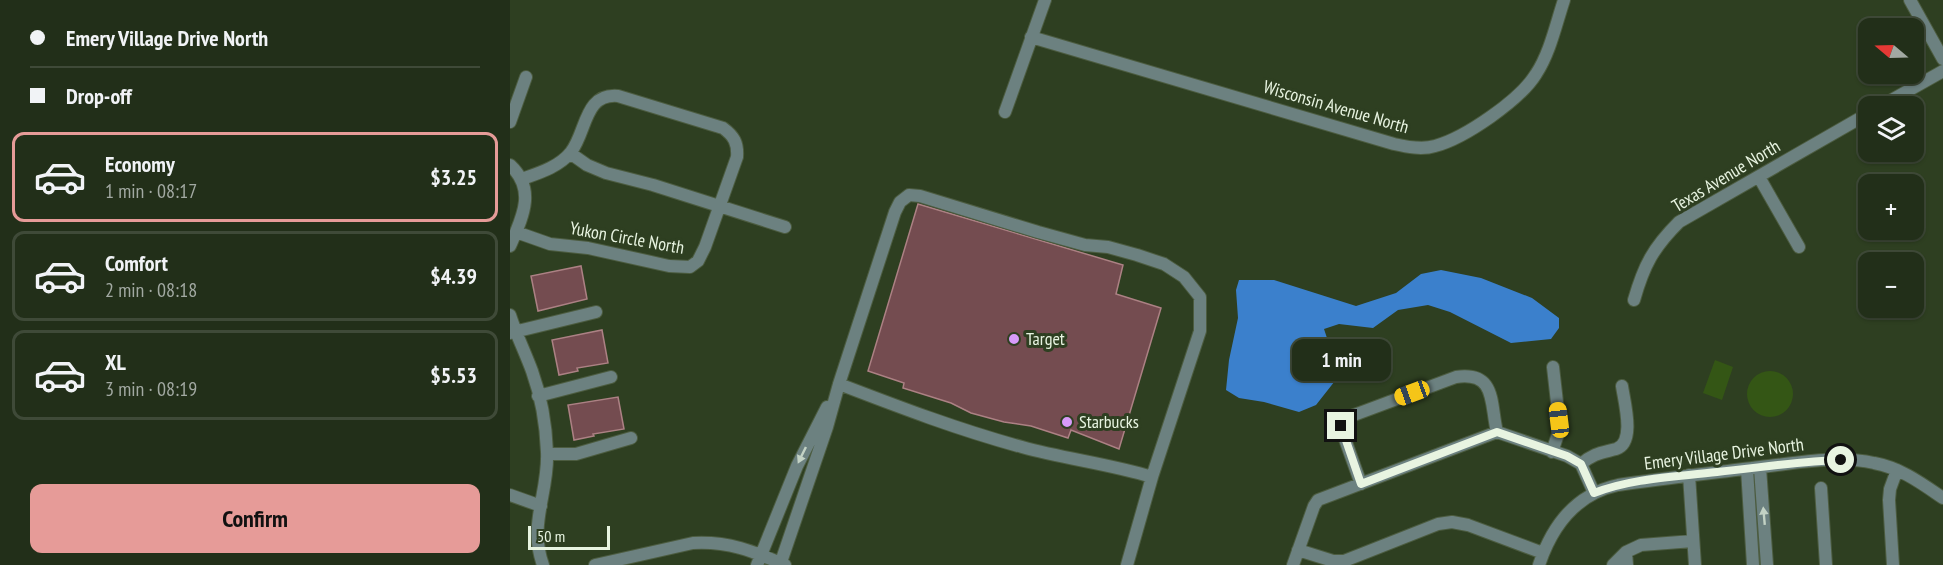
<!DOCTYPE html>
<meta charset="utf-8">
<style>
body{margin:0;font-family:"PT Sans Narrow",sans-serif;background:#2e3b26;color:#f1f3f6;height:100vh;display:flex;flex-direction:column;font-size:22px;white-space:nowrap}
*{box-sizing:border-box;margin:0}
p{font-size:20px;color:#a2a9a2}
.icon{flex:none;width:33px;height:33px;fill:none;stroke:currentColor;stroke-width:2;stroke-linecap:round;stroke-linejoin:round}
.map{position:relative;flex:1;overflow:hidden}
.drawer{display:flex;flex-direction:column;background:#222f19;width:510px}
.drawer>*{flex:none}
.guide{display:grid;align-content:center;height:132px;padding:0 30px;background:#222f19}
.needle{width:39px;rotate:289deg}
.buttons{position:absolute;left:1348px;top:18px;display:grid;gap:12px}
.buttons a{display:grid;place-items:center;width:66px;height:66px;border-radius:12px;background:#222f19;box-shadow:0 2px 4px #0004,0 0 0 2px #3f4a38;font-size:30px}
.scale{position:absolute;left:18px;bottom:15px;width:82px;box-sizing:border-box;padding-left:6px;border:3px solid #e8f4e1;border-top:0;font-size:16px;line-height:21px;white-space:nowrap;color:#e8f4e1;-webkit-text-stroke:4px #2e3f21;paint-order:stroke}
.end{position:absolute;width:27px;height:27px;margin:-14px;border:8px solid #e8f4e1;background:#111;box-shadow:0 0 0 3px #111}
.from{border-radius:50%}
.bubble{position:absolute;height:42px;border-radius:12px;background:#222f19;box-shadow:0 2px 4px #0004,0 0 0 2px #3f4a38;font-size:20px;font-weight:700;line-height:42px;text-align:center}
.car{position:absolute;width:18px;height:36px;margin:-18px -9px;border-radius:8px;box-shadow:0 0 4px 2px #0007;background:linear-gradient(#f5c518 24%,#345 0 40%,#f5c518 0 76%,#345 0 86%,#f5c518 0)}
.guide b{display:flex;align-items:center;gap:21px;height:57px;font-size:22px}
.guide b+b{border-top:2px solid #3f4a38}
.guide i{width:15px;height:15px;background:#f1f3f6}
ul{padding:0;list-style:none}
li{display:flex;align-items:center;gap:18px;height:90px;margin:0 12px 9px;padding:0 18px;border:3px solid #3f4a38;border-radius:12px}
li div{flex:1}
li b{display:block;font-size:22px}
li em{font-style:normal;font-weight:700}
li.current{border-color:#e69b98}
li>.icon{width:54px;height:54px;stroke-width:1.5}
.primary-button{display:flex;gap:12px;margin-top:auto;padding:12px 30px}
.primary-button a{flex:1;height:69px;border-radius:12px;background:#e69b98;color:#111;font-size:24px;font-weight:700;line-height:69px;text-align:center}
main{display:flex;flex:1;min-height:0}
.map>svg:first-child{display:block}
</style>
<main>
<section class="drawer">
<div class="guide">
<b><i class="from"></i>Emery Village Drive North</b>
<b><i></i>Drop-off</b>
</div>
<ul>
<li class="current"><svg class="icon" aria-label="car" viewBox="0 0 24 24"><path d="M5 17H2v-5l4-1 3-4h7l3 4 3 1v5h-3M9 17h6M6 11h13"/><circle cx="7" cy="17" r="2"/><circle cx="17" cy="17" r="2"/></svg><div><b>Economy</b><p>1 min · 08:17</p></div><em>$3.25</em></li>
<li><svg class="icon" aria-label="car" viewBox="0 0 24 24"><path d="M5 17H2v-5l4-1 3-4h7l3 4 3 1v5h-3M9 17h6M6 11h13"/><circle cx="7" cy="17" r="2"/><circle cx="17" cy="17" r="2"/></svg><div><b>Comfort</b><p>2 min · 08:18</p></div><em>$4.39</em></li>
<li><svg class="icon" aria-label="car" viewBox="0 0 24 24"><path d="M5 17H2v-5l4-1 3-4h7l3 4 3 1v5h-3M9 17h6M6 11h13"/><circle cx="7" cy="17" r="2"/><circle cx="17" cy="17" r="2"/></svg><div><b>XL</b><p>3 min · 08:19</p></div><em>$5.53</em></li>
</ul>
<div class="primary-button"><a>Confirm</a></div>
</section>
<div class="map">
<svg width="1433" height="565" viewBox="0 0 1433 565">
<rect width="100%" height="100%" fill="#2e3f21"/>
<!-- green -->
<path fill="#345615" d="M1205,360L1223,367L1212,400L1193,393Z
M1237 394a23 23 0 1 1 46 0a23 23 0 1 1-46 0Z"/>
<!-- water -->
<path fill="#3b80cc" d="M931,270L971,278L1022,298L1049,318V328L1041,339L1001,343L940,312L918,305L888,310L863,328L829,324L814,329L822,353L832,372L806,405L789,412L754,402L729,398L716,390L719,360L728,318L726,290L729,280H764L846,306L886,293L911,274Z"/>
<!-- building -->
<path fill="#744c50" stroke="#ac8184" stroke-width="1.5" d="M408,204L613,265L606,294L651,308L609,449L561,430L558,438L521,426L494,422L461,413L441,403L393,388L394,383L358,371Z
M71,266L77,299L28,311L21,276Z
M92,330L98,363L67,368L68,371L49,375L42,340Z
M108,397L114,429L83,434L84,436L64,440L58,405Z"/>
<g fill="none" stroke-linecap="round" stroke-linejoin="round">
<defs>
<path id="minor" d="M1400,0L1433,59
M521,37L884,144C897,147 912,150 925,146C955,138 1010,100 1026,74C1040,53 1046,24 1054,0
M1371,106L1433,71
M495,112L535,0
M0,122L16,77
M60,153L77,165L96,173L143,185L275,227
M0,165C27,190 12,218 0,246
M1249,177L1289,247
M6,232L40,244L78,248L159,266L180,267L188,261L195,247L227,157C228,143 224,136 213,128L108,96C74,93 77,131 61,152C49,167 29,173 12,179
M1124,300C1134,265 1143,248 1169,222L1359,113
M0,315C6,334 15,352 22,371C31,396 36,425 37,452C39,492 18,524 33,565
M0,333L86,312
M329,384C389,407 449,430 512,447C555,459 600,464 642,477L617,565
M28,396L101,377
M1042,452L1049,431V420L1043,367
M37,454H66L121,438
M1071,464C1084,453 1091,453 1106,449C1126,443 1114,401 1112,386
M1250,468L1257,565
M1237,469L1243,565
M1179,475L1185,565
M851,484L832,431L831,426L836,418L946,377C987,371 980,404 987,432
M1311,488L1316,565
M0,495L31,506
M788,550L823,561H834L928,524L942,522L958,525L1033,553
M85,565L183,543C218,541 243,551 275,565
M247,565L287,466L317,407
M270,565L317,427L329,384L385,212L390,202L399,195L410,196L528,232L575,245L598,247L627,255L654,264L674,277L690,297V331L642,477
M783,565L804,506L808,500L987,432L1057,456L1071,464L1084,493
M1029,565C1042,526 1066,494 1108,485C1155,478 1203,473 1250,467C1287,463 1327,455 1364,463C1391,468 1411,483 1433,498
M1103,565L1116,552
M1117,565L1116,552L1131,545L1183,541
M1383,565L1379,500L1380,489L1387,470"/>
</defs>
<!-- minor casing -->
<use href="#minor" stroke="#4c5c40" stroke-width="14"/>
<!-- minor -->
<use href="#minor" stroke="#6c8180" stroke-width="12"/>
</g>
<!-- one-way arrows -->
<defs><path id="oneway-solid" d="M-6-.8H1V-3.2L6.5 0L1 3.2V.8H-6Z" transform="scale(1.5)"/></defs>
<g fill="#c3d2c4">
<use href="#oneway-solid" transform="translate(292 455) rotate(116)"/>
<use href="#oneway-solid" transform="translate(1254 516) rotate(-95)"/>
</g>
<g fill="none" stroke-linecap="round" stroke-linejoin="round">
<!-- route -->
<path stroke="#e8f4e1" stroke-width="8" d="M831,426L851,484L987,432L1057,456L1071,464L1084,493C1122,478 1166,477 1207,472C1248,468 1290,461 1331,460"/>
</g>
<!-- markers -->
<g fill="#d79bf9" stroke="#2e3f21" stroke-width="2">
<circle cx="504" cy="339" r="6"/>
<circle cx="557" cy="422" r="6"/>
</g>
<g text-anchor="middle" stroke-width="6" stroke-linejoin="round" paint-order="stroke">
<!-- street labels -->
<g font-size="18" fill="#e8f4e1" stroke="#2e3f21">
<text transform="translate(826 107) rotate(16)" y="6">Wisconsin Avenue North</text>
<text transform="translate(1216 176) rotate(-31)" y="6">Texas Avenue North</text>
<text transform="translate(117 238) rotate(10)" y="6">Yukon Circle North</text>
<text transform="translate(1214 454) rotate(-7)" y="6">Emery Village Drive North</text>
</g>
<!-- poi labels -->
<g font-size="18" fill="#e8f4e1" stroke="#2e3f21" text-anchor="start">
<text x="516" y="345">Target</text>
<text x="569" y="428">Starbucks</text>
</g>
</g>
</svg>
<div class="buttons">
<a><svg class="needle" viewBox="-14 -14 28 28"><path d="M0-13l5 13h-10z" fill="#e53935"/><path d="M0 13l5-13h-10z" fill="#a2a9a2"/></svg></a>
<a><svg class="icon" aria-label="layers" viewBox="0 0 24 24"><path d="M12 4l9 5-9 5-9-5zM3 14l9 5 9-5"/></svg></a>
<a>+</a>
<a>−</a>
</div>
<div class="scale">50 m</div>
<i class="end from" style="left:1331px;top:460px"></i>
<i class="end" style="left:831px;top:426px"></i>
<div class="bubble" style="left:782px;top:339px;width:99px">1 min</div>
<i class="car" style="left:902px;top:393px;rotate:250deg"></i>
<i class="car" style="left:1049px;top:420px;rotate:353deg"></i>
</div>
</main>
